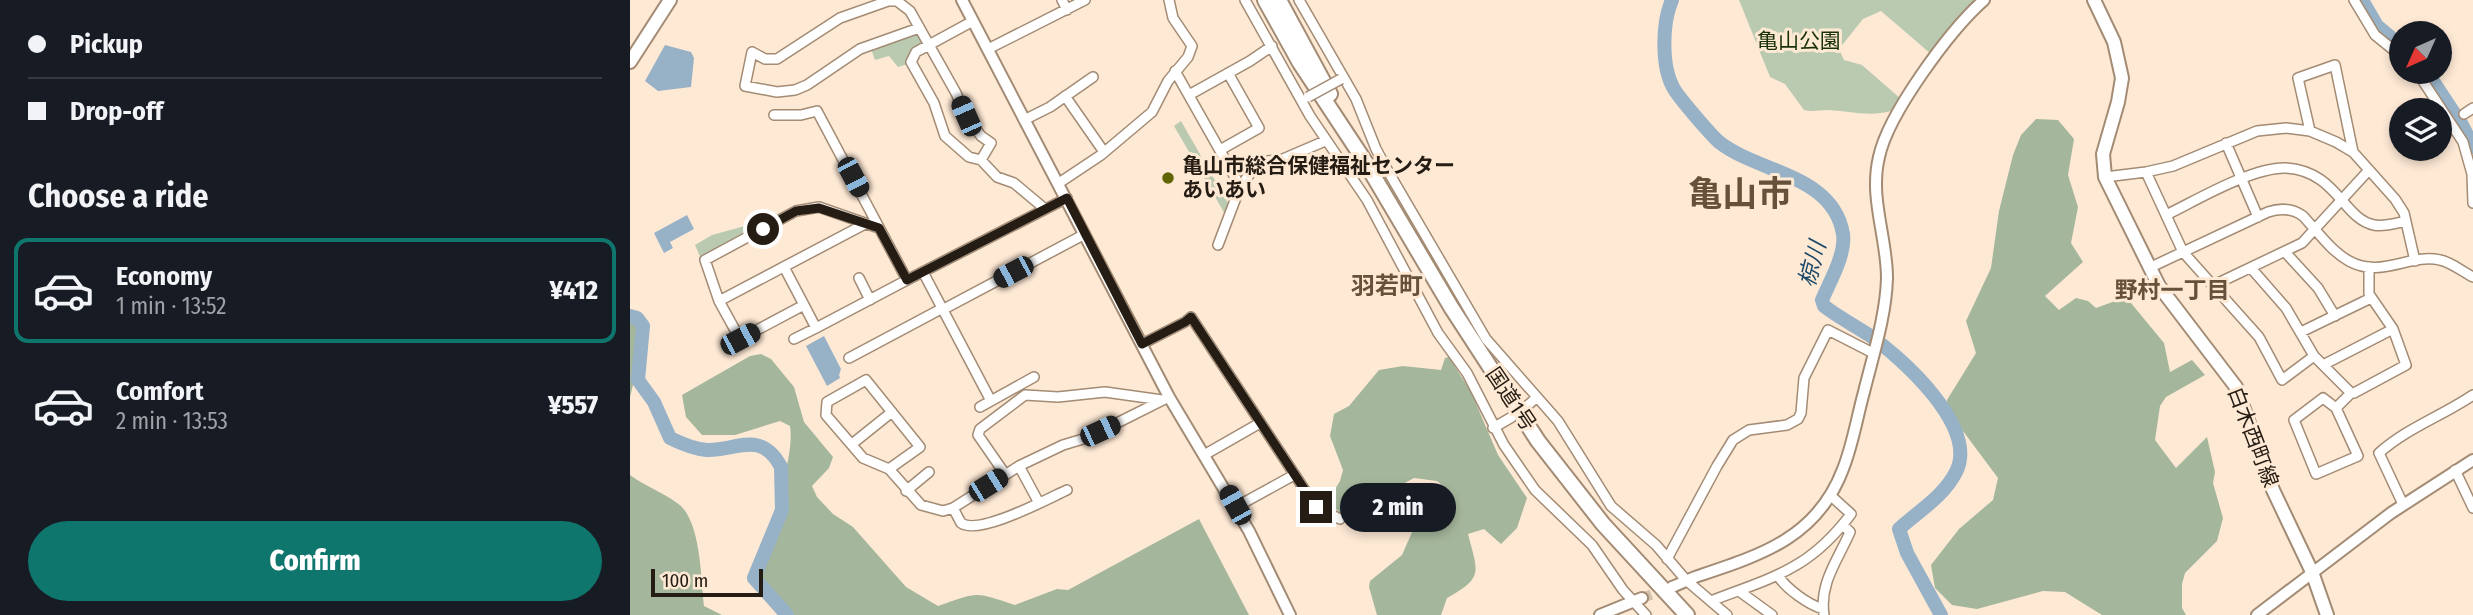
<!DOCTYPE html>
<meta charset="utf-8">
<style>
body{margin:0;font-family:"Fira Sans Condensed","Noto Sans JP",sans-serif;background:#242831;color:#f1f3f6;height:100vh;display:flex;flex-direction:column;font-size:26px;white-space:nowrap}
*{box-sizing:border-box;margin:0}
p{font-size:23px;color:#9ea1a6}
.icon{flex:none;width:38px;height:38px;fill:none;stroke:currentColor;stroke-width:2;stroke-linecap:round;stroke-linejoin:round}
.map{position:relative;flex:1;overflow:hidden}
.details{display:flex;flex-direction:column;background:#171b24;width:630px}
.details>*{flex:none}
.top-card{display:grid;align-content:center;height:154px;padding:0 28px;background:#171b24}
.needle{width:46px;rotate:225deg}
.controls{position:absolute;left:1759px;top:21px;display:grid;gap:14px}
.controls a{display:grid;place-items:center;width:63px;height:63px;border-radius:50%;background:#171b24;box-shadow:0 4px 10px #0003;font-size:35px}
.scale{position:absolute;left:21px;bottom:18px;width:112px;box-sizing:border-box;padding-left:7px;border:4px solid #251c13;border-top:0;font-size:19px;line-height:24px;white-space:nowrap;color:#251c13;-webkit-text-stroke:5px #fee9d5;paint-order:stroke}
.end{position:absolute;width:32px;height:32px;margin:-16px;border:9px solid #251c13;background:#fff;box-shadow:0 0 0 4px #fff}
.from{border-radius:50%}
.bubble{position:absolute;height:49px;border-radius:24px;background:#171b24;box-shadow:0 4px 10px #0003;font-size:23px;font-weight:800;line-height:49px;text-align:center}
.car{position:absolute;width:21px;height:42px;margin:-21px -10px;border-radius:9px;box-shadow:0 0 5px 2px #0007;background:linear-gradient(#222 24%,#8ab4d8 0 40%,#222 0 76%,#8ab4d8 0 86%,#222 0)}
.top-card b{display:flex;align-items:center;gap:24px;height:66px;font-size:26px}
.top-card b+b{border-top:2px solid #363941}
.top-card i{width:18px;height:18px;background:#f1f3f6}
ul{padding:0;list-style:none}
li{display:flex;align-items:center;gap:21px;height:105px;margin:0 14px 10px;padding:0 14px;border:4px solid transparent;border-radius:14px}
li div{flex:1}
li b{display:block;font-size:26px}
li em{font-style:normal;font-weight:800}
li.on{border-color:#0f766e}
li>.icon{width:63px;height:63px;stroke-width:1.5}
h2{padding:0 28px;font-size:32px;line-height:84px}
.button{display:flex;gap:14px;margin-top:auto;padding:14px 28px}
.button a{flex:1;height:80px;border-radius:42px;background:#0f766e;color:#fff;font-size:28px;font-weight:800;line-height:80px;text-align:center}
main{display:flex;flex:1;min-height:0}
.map>svg:first-child{display:block}
</style>
<main>
<section class="details">
<div class="top-card">
<b><i class="from"></i>Pickup</b>
<b><i></i>Drop-off</b>
</div>
<h2>Choose a ride</h2>
<ul>
<li class="on"><svg class="icon" aria-label="car" viewBox="0 0 24 24"><path d="M5 17H2v-5l4-1 3-4h7l3 4 3 1v5h-3M9 17h6M6 11h13"/><circle cx="7" cy="17" r="2"/><circle cx="17" cy="17" r="2"/></svg><div><b>Economy</b><p>1 min · 13:52</p></div><em>¥412</em></li>
<li><svg class="icon" aria-label="car" viewBox="0 0 24 24"><path d="M5 17H2v-5l4-1 3-4h7l3 4 3 1v5h-3M9 17h6M6 11h13"/><circle cx="7" cy="17" r="2"/><circle cx="17" cy="17" r="2"/></svg><div><b>Comfort</b><p>2 min · 13:53</p></div><em>¥557</em></li>
</ul>
<div class="button"><a>Confirm</a></div>
</section>
<div class="map">
<svg width="1843" height="615" viewBox="0 0 1843 615">
<rect width="100%" height="100%" fill="#fee9d5"/>
<!-- green -->
<path fill="#b9cab1" d="M1109,0H1346L1323,24L1301,54L1251,11L1233,19L1209,49L1214,60L1232,65L1271,99L1261,111C1240,117 1219,111 1197,110C1189,110 1182,112 1174,110L1155,84L1140,77Z
M286,33L289,34L292,44L280,53L278,64L268,67L259,56L245,60L241,49Z
M551,121L598,203L595,214L544,126Z
M115,226L118,234L71,259L65,245L82,235Z"/>
<!-- forest -->
<path fill="#a4b69b" d="M1406,119L1428,120L1444,139L1438,175L1448,207L1441,243L1453,262L1415,296L1429,310L1446,298L1458,301L1466,308L1496,297L1534,343L1540,372L1562,360L1575,375L1536,397L1530,406L1525,440L1546,468L1577,437L1585,472L1583,483L1593,518L1587,541L1555,573L1552,584V608L1556,615H1472L1435,592L1413,591L1347,609L1322,605L1305,588L1301,565L1329,529L1363,500L1368,478L1318,411L1317,400L1346,353L1336,321L1361,268L1369,211L1383,155L1391,135Z
M0,315L11,326L15,337L0,397Z
M131,354L141,359L164,387L174,422L203,457L199,468L182,486L187,497L203,514L223,527L276,587L308,606C349,592 343,591 385,605L427,589L438,590L569,519L619,615H164L122,576C134,539 166,461 160,426L150,421L105,435H72L56,417L52,395L120,356Z
M819,357L841,392L868,455L897,498L887,528L871,544L854,529L838,534C848,573 854,577 817,598L811,615H747L739,587L740,581L772,555L783,530L809,507L814,490L812,485L807,481L784,478L713,516L698,501L710,481L713,470L700,436L704,414L719,406L749,370L773,366L811,370L815,358Z
M0,475C15,486 32,492 47,503C71,518 71,580 74,606L92,615H0Z"/>
<!-- water -->
<path fill="#97b1c7" d="M35,45L61,52L64,58L61,87L28,91L15,81Z
M57,215L64,229L40,242L43,248L34,253L24,233Z
M194,336L211,369L209,375L210,378L197,386L176,346Z"/>
<g fill="none" stroke-linecap="round" stroke-linejoin="round">
<!-- river -->
<path stroke="#97b1c7" stroke-width="14" d="M1042,0C1032,23 1031,67 1044,89C1050,99 1080,134 1089,142C1128,173 1203,174 1213,234C1216,254 1200,281 1192,300L1194,306C1208,317 1224,325 1239,335C1272,358 1349,427 1326,472C1313,497 1290,510 1269,529L1277,553L1311,615
M1732,0L1747,26L1771,46
M1797,72L1832,125L1843,147
M0,316L7,318L13,326L8,380L24,402L40,438C50,443 65,449 77,450C106,451 131,429 151,467L152,510L124,578L157,615"/>
<!-- tertiary-tunnel -->
<path stroke="#d3c0ae" stroke-width="10" stroke-dasharray="10 5" stroke-linecap="butt" d="M1012,598L1039,588"/>
<defs>
<path id="minor" d="M432,0L437,10
M615,0L680,116L737,200L808,333L837,373L874,445L905,490L962,545L993,590L1016,615
M669,0L726,99L746,149L759,173L856,339L928,421L981,506L1026,545L1056,580L1097,615
M1724,0L1745,35L1771,56
M343,21L286,52L281,62L304,103L315,136L339,157L351,160
M289,28L230,49L177,85L165,90L147,92L115,86L122,52L135,59H147L210,18L258,1H267L280,11L326,93L336,116L351,136L361,143L351,160L367,177L384,183L415,209
M358,49L455,0
M545,71L610,186
M1787,72L1833,142L1842,174L1843,203
M559,95L620,61L642,46
M435,96L474,152
M1834,114L1843,108
M144,115H171L187,111L277,280L186,328L174,305L110,339L89,301L75,260L166,211L189,207L249,228
M394,120L420,107L463,77
M1680,131L1668,78L1705,65L1723,152
M1596,143L1628,217
M590,150L629,128L598,73
M1516,172L1553,252L1629,337L1652,380L1684,356
M1475,177L1516,172L1543,166L1627,131L1656,128L1680,131L1706,142L1723,152L1765,199L1774,213L1785,261
M429,183L471,155L522,112L538,81L558,57L562,46L543,18L539,0
M1536,215C1567,200 1622,167 1656,168C1707,171 1713,219 1744,225C1755,227 1766,223 1776,221
M588,245L610,187L622,171L638,161L653,159L695,141
M1655,252L1688,288L1705,316
M154,267L174,305
M1519,268L1638,212C1650,208 1662,208 1673,216C1687,231 1701,251 1719,261C1751,279 1780,253 1810,260C1821,262 1833,272 1843,277
M1621,268L1656,308L1684,356L1721,393H1724L1776,365L1763,329L1739,294V267
M293,272L361,401
M229,278L240,300
M277,280L437,198
M1584,285L1672,243L1739,170
M89,301L235,224
M312,310L455,234
M1671,332L1741,298
M164,339L186,328
M512,344L555,322L561,317L686,507L710,519
M219,358L311,309
M1693,365L1763,329
M1693,398L1706,408L1728,456L1686,474L1664,420Z
M897,406L907,397
M350,407L404,377
M1706,408L1721,393
M863,428L882,417
M222,444L262,412
M574,455L630,423
M389,466L409,503
M259,469L290,447L236,380L197,402L196,415L233,458L259,469L291,505L313,511L323,508L389,466L433,445L453,439L491,421L539,397
M1825,470L1843,508
M375,474L348,435L350,429L395,395L428,397L475,392L532,400
M276,491L299,472
M1771,500L1749,453C1777,428 1812,416 1843,395
M606,507L664,475
M323,508L331,523C349,536 417,499 437,490
M1037,559L1087,466L1103,440L1119,430L1157,425L1168,419L1171,413L1174,378L1198,330L1243,353
M1148,576C1157,589 1177,604 1193,609
M1109,591L1142,615
M1081,601C1143,577 1179,570 1221,514L1200,495
M1194,615C1189,583 1208,560 1220,532L1213,525"/>
<path id="tertiary" d="M332,0L539,397L619,531L660,615
M1042,587C1052,583 1061,578 1071,575C1134,554 1188,536 1213,469C1223,444 1227,417 1234,392C1243,355 1256,316 1257,278C1257,237 1239,198 1249,157C1258,114 1320,30 1354,0
M970,615L1012,598
M1627,615L1761,513L1843,460"/>
<path id="secondary" d="M1464,0L1484,42L1492,78L1488,102L1473,154L1475,177L1529,286L1606,387L1643,490L1682,572L1697,615
M0,62L40,0"/>
<path id="trunk" d="M635,0L670,63L734,160L821,307L908,441L973,524L1057,615
M649,0L700,94"/>
</defs>
<!-- minor casing -->
<use href="#minor" stroke="#a38b74" stroke-width="12"/>
<!-- tertiary casing -->
<use href="#tertiary" stroke="#a38b74" stroke-width="14"/>
<!-- secondary casing -->
<use href="#secondary" stroke="#a38b74" stroke-width="16"/>
<!-- trunk casing -->
<use href="#trunk" stroke="#a38b74" stroke-width="18"/>
<!-- minor -->
<use href="#minor" stroke="#fff" stroke-width="9"/>
<!-- tertiary -->
<use href="#tertiary" stroke="#fff" stroke-width="10"/>
<!-- secondary -->
<use href="#secondary" stroke="#fff" stroke-width="12"/>
<!-- trunk -->
<use href="#trunk" stroke="#fff" stroke-width="14"/>
<defs>
<path id="minor-bridge" d="M678,97L711,79"/>
</defs>
<!-- minor-bridge casing -->
<use href="#minor-bridge" stroke="#a38b74" stroke-width="12" stroke-linecap="butt"/>
<!-- minor-bridge -->
<use href="#minor-bridge" stroke="#fff" stroke-width="9"/>
</g>
<g fill="none" stroke-linecap="round" stroke-linejoin="round">
<!-- route -->
<path stroke="#251c13" stroke-width="9" d="M133,229L166,211L189,208L249,228L277,280L437,198L512,344L555,322L561,317L686,507"/>
</g>
<!-- markers -->
<circle fill="#606502" stroke="#fee9d5" stroke-width="2.5" cx="538" cy="178" r="7"/>
<g text-anchor="middle" stroke-width="6" stroke-linejoin="round" paint-order="stroke">
<!-- park labels -->
<g font-size="21" fill="#183107" stroke="#fee9d5">
<text x="1169" y="48">亀山公園</text>
</g>
<!-- poi labels -->
<g font-size="21" font-weight="bold" fill="#251c13" stroke="#fee9d5" text-anchor="start">
<text x="552" y="173">亀山市総合保健福祉センター<tspan x="552" dy="24">あいあい</tspan></text>
</g>
<!-- street labels -->
<g font-size="21" fill="#251c13" stroke="#fee9d5">
<text transform="translate(881 399) rotate(56)" y="7">国道1号</text>
<text transform="translate(1623 437) rotate(69)" y="7">白木西町線</text>
</g>
<!-- water labels -->
<g font-size="23" font-style="italic" fill="#1b4868" stroke="#fee9d5">
<text transform="translate(1182 264) rotate(-75)" y="8">椋川</text>
</g>
<!-- neighbourhood labels -->
<g font-size="23" font-weight="bold" fill="#66513b" stroke="#fee9d5">
<text x="1542" y="298">野村一丁目</text>
</g>
<!-- quarter labels -->
<g font-size="24" font-weight="bold" fill="#66513b" stroke="#fee9d5">
<text x="757" y="294">羽若町</text>
</g>
<!-- town labels -->
<g font-size="35" font-weight="bold" fill="#66513b" stroke="#fee9d5">
<text x="1110" y="206">亀山市</text>
</g>
</g>
</svg>
<div class="controls">
<a><svg class="needle" viewBox="-14 -14 28 28"><path d="M0-13l5 13h-10z" fill="#e53935"/><path d="M0 13l5-13h-10z" fill="#9ea1a6"/></svg></a>
<a><svg class="icon" aria-label="layers" viewBox="0 0 24 24"><path d="M12 4l9 5-9 5-9-5zM3 14l9 5 9-5"/></svg></a>
</div>
<div class="scale">100 m</div>
<i class="end from" style="left:133px;top:229px"></i>
<i class="end" style="left:686px;top:507px"></i>
<div class="bubble" style="left:710px;top:483px;width:116px">2 min</div>
<i class="car" style="left:336px;top:116px;rotate:336deg"></i>
<i class="car" style="left:223px;top:177px;rotate:152deg"></i>
<i class="car" style="left:383px;top:272px;rotate:242deg"></i>
<i class="car" style="left:110px;top:339px;rotate:62deg"></i>
<i class="car" style="left:470px;top:431px;rotate:65deg"></i>
<i class="car" style="left:358px;top:485px;rotate:58deg"></i>
<i class="car" style="left:605px;top:505px;rotate:331deg"></i>
</div>
</main>
